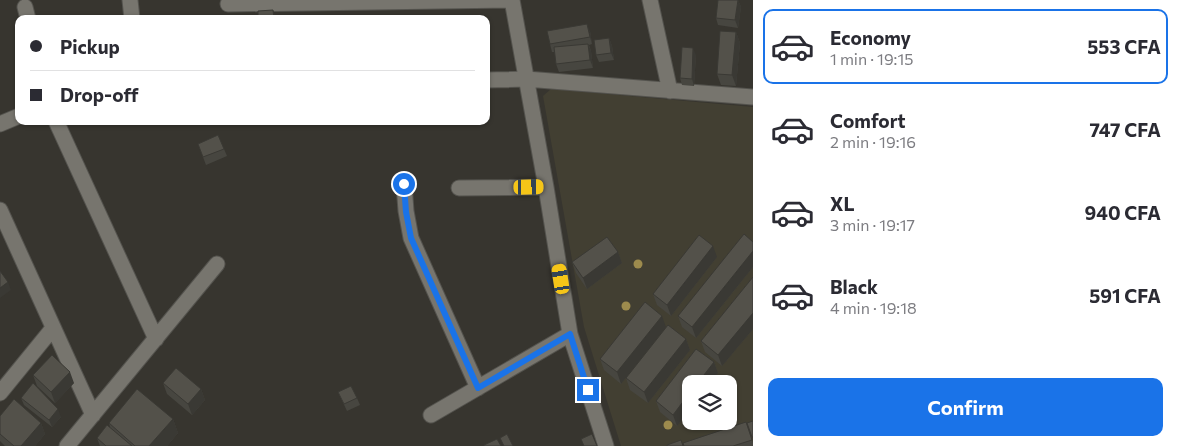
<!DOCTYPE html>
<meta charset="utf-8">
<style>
body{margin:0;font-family:Commissioner,sans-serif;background:#f7f7f7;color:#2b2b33;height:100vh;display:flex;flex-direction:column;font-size:19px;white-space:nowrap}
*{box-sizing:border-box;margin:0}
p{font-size:16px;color:#7c7c81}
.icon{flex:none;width:28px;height:28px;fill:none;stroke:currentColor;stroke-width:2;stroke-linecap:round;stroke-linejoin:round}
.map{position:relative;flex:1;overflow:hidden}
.sheet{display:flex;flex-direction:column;background:#fff;width:425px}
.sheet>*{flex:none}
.hud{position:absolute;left:15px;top:15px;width:475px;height:110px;border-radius:10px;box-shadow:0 1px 4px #0004;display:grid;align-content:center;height:110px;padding:0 15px;background:#fff}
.buttons{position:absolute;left:682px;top:375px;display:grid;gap:10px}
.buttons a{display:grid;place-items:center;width:55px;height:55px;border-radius:10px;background:#fff;box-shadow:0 1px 4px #0004;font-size:25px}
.end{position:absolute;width:22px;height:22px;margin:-11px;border:6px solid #1a73e8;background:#fff;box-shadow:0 0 0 2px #fff}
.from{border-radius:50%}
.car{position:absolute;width:15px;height:30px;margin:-15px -8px;border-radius:6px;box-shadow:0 0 4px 1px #0007;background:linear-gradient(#f5c518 24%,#345 0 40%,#f5c518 0 76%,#345 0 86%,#f5c518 0)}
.hud b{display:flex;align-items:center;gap:18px;height:48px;font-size:19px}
.hud b+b{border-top:1px solid #e1e1e2}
.hud i{width:12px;height:12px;background:#2b2b33}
ul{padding:9px 0 0;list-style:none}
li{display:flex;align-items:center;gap:15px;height:75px;margin:0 10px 8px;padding:0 5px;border:2px solid transparent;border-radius:10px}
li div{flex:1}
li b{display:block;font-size:19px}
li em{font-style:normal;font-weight:700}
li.on{border-color:#1a73e8}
li>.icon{width:45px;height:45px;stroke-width:1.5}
.action{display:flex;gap:10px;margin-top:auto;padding:10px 15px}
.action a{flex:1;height:58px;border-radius:10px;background:#1a73e8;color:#fff;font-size:20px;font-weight:700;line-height:58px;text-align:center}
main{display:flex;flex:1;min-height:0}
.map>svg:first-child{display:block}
</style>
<main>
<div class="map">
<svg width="753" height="446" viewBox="0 0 753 446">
<rect width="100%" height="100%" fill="#37352f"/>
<!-- built -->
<path fill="#423f32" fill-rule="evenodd" d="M551,89L753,107V446H621L584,327L543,96ZM691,384H729V421H691Z"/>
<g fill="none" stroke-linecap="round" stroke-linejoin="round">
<defs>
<path id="minor" d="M130,0L132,19
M512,0L546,187L570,334L606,446
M650,0L670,91
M228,4L512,0
M25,7L28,19
M486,80L526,79L753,97
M56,121L156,339
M0,124L19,116
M404,184L406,211L411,238L478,388
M459,188L546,187
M0,210L93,415
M0,393L53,328
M431,415L570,334
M67,446L217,264"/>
</defs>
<!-- minor casing -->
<use href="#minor" stroke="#54534e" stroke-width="17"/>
<!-- minor -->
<use href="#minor" stroke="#77756e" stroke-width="15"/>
</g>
<!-- trees -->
<g fill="#9d8b4d">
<circle cx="638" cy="264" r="4.5"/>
<circle cx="626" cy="306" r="4.5"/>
<circle cx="668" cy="425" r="4.5"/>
</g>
<!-- wall -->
<path fill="#474640" d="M738,0L741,7L738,28L718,25L716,18Z
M590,31L592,44L589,45L591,51L593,68L559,72L556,64L555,52H552L550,44Z
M736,32L740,43L736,86L721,85L717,74Z
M609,38L612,46L614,60L599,62L596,55Z
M696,55L694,86L682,85L680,78Z
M198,144L224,149L227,156L206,165Z
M753,242V267L696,338L682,327L678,316Z
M618,252L622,263L587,289L576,273L572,262Z
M717,257L671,316L657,305L653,294Z
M753,277V329L722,366L705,352L701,341Z
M666,327L621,384L604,370L600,359Z
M686,339L690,350L648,403L630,390L626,378Z
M696,349L714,362L718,373L709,384H691V407L677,426L660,412L656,401Z
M33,375L74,383L55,403L37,386Z
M163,383L201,389L205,400L192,415L167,394Z
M338,392L357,398L360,405L347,411Z
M21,398L61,417L52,427L24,405Z
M0,416L41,423L45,434L35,446H5L0,441Z
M173,419L178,433L167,446H100L97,438L110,427L109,423Z
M746,422L753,443V446H684Z"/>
<!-- shaded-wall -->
<path fill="#3a3934" d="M738,0L741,7L738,28L735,20Z
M273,10L276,18V19H274Z
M587,24L590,31L592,44L590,37Z
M736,32L740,43L736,86L732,75Z
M609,38L612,46L614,60L611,53Z
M588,44L591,51L593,68L590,60Z
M693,48L696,55L694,86L692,79Z
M713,246L717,257L671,316L667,305Z
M753,251V267L696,338L692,327Z
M618,252L622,263L587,289L583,278Z
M8,282L11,290L0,298V288Z
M753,313V329L722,366L718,355Z
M662,316L666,327L621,384L617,372Z
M686,339L690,350L648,403L644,392Z
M714,362L718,373L709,384H697Z
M70,372L74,383L55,403L51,392Z
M201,389L205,400L192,415L188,404Z
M691,391V407L677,426L673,415Z
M58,409L61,417L52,427L49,420Z
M173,419L178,433L167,446H149Z
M41,423L45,434L35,446H21Z"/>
<!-- building -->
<path fill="#53514a" stroke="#3a3934" d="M718,0H738L735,20L716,18Z
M273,10L274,19H258V11Z
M587,24L590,37L550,44L547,31Z
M720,31L736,32L732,75L717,74Z
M609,38L611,53L596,55L594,40Z
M588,44L590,60L556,64L554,47Z
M682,47L693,48L692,79L680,78Z
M218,135L224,149L203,157L198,144Z
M744,234L753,242V251L692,327L678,316Z
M699,235L713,246L667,305L653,294Z
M607,237L618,252L583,278L572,262Z
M0,271L8,282L0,288Z
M753,277V313L718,355L701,341Z
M645,302L662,316L617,372L600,359Z
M668,325L686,339L644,392L626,378Z
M696,349L714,362L697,384H691V391L673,415L656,401Z
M52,355L70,372L51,392L33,375Z
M176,368L201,389L188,404L163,383Z
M33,383L58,409L49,420L21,398Z
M351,386L357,398L344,404L338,392Z
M137,389L173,419L149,446H135L109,423Z
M14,399L41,423L21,446H14L0,434V416Z
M753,421V437H752L747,423Z
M746,422L752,440L733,446H684L683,443Z
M107,425L132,446H106L97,438Z
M507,434L513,446H504L500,438Z
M592,434L597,446H584L581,439Z
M497,439L501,446H484V445Z
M681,440L683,446H667V445Z"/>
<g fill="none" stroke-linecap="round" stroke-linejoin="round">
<!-- route -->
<path stroke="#1a73e8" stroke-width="6" d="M404,184L406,212L411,238L478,388L570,334L588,390"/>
</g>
</svg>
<div class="buttons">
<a><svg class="icon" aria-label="layers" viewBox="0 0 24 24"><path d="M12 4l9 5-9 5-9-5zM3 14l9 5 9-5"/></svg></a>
</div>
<i class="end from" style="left:404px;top:184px"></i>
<i class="end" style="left:588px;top:390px"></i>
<i class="car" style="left:529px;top:187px;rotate:89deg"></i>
<i class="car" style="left:561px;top:279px;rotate:351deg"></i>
<div class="hud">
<b><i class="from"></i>Pickup</b>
<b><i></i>Drop-off</b>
</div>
</div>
<section class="sheet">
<ul>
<li class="on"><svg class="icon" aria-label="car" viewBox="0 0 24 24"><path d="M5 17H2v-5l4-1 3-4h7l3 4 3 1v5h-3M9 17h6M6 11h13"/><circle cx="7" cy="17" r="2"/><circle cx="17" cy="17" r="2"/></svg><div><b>Economy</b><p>1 min · 19:15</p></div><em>553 CFA</em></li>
<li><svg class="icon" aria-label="car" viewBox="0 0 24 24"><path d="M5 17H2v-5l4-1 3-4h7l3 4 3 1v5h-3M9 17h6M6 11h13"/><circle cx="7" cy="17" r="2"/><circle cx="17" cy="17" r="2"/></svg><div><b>Comfort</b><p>2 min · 19:16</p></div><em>747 CFA</em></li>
<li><svg class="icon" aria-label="car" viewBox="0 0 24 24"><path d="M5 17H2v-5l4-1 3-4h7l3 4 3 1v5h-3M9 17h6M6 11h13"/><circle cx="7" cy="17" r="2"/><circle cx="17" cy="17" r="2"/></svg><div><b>XL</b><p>3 min · 19:17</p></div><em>940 CFA</em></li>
<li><svg class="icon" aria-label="car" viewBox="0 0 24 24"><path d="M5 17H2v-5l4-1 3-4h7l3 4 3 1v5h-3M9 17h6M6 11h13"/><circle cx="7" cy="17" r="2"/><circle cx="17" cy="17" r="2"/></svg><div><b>Black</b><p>4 min · 19:18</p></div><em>591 CFA</em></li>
</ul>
<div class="action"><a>Confirm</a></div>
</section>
</main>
